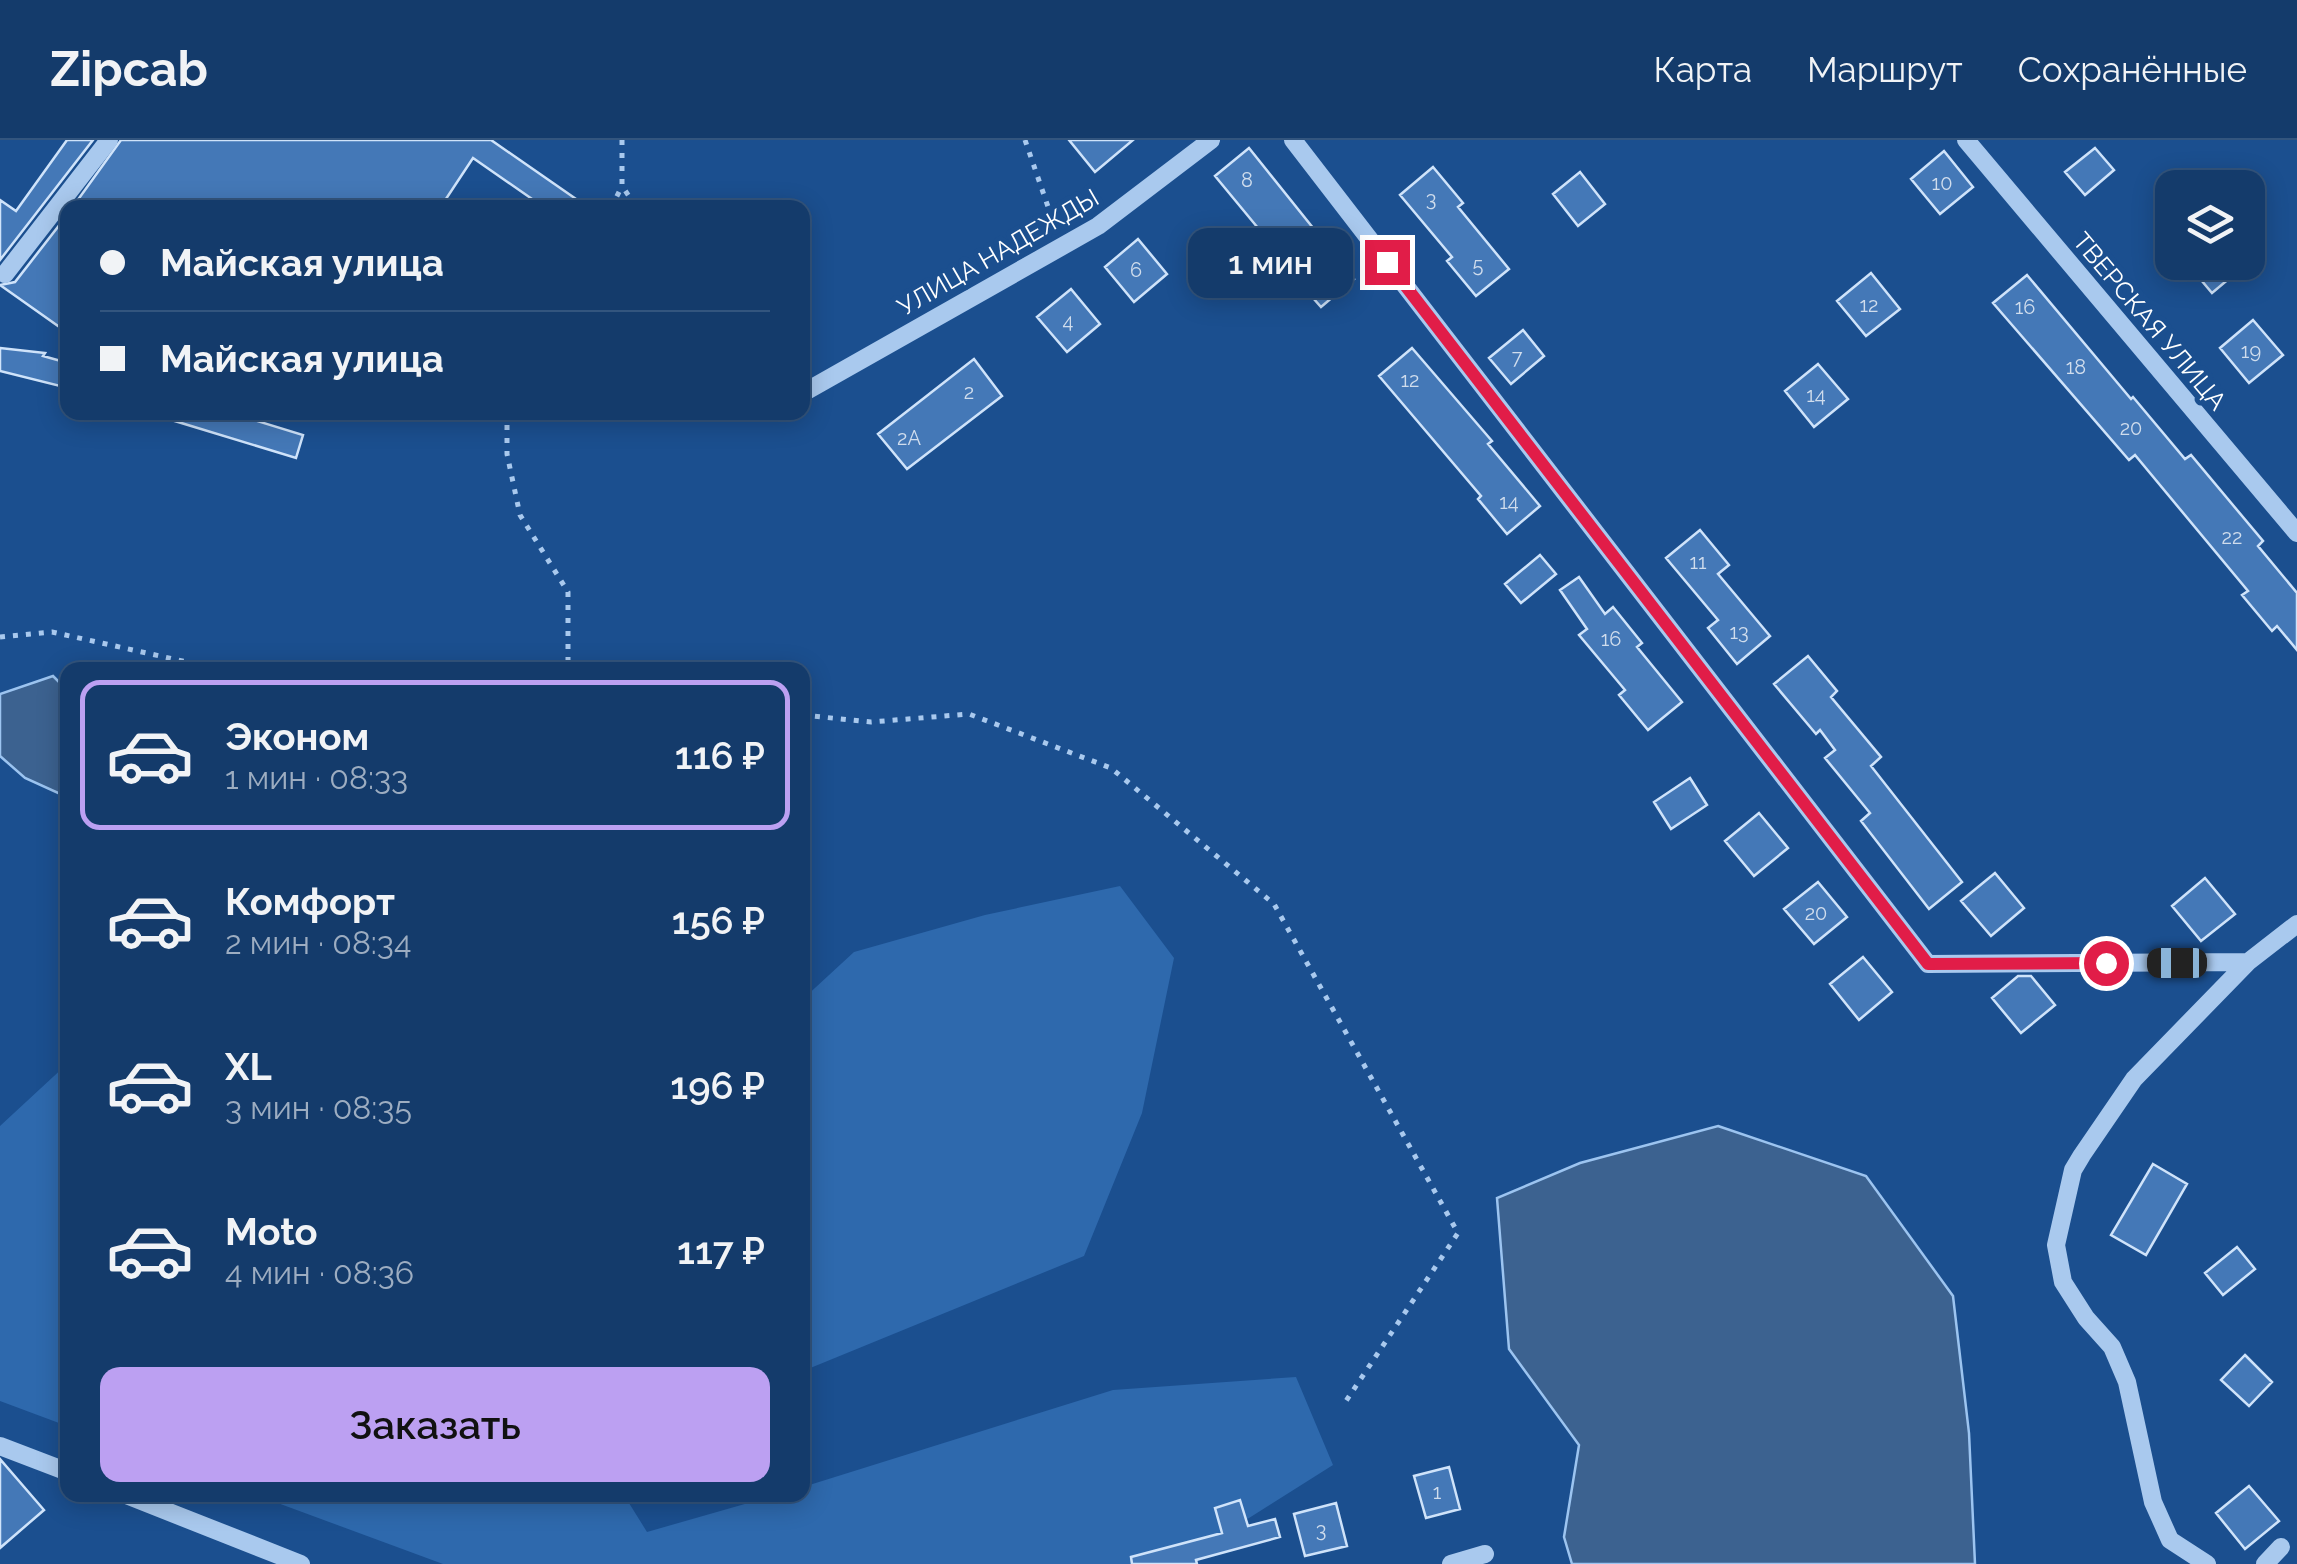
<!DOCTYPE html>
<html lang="ru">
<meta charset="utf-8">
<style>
body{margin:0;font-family:Raleway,sans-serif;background:#214673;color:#f1f3f6;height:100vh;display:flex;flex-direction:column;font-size:38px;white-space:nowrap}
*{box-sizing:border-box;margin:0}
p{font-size:32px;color:#9dadc1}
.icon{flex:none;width:55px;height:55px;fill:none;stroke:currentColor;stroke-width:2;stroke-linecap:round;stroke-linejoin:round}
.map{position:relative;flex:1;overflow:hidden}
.panel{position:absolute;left:60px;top:522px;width:750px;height:840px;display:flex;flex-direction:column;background:#143b6b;border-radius:20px;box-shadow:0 5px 25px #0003,0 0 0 2px #33557e}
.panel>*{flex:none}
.guide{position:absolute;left:60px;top:60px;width:750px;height:220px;border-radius:20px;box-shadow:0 5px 25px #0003,0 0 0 2px #33557e;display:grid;align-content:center;height:220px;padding:0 40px;background:#143b6b}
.buttons{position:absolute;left:2155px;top:30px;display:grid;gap:20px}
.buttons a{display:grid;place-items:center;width:110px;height:110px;border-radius:20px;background:#143b6b;box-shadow:0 5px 25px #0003,0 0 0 2px #33557e;font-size:50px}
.end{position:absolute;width:45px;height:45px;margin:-22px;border:12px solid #e11d48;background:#fff;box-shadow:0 0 0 5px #fff}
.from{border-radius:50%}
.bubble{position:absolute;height:70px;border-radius:20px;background:#143b6b;box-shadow:0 5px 25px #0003,0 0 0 2px #33557e;font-size:32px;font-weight:600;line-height:70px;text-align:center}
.car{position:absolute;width:30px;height:60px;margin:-30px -15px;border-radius:12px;box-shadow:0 0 8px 2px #0007;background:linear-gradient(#222 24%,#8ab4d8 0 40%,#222 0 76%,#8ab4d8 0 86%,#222 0)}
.guide b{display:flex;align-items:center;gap:35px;height:95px;font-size:38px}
.guide b+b{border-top:2px solid #33557e}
.guide i{width:25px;height:25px;background:#f1f3f6}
ul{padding:18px 0 0;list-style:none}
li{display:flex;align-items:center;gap:30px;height:150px;margin:0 20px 15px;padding:0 20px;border:5px solid transparent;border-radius:20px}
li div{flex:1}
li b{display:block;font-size:38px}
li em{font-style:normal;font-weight:600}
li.selected{border-color:#bca0f2}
li>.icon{width:90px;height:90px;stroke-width:1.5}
.action{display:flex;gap:20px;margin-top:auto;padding:20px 40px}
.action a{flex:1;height:115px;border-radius:20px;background:#bca0f2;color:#111;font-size:40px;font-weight:600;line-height:115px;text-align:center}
header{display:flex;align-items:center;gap:60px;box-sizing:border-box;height:140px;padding:0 50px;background:#143b6b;border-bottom:2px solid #33557e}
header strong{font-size:48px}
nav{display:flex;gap:55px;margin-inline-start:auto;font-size:35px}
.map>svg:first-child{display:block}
</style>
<header>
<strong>Zipcab</strong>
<nav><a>Карта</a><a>Маршрут</a><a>Сохранённые</a></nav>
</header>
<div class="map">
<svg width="2297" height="1424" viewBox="0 0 2297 1424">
<rect width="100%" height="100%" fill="#1b4f8f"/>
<!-- green -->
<path fill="#2e69ad" d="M1120,746L1174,818L1142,973L1084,1116L803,1231V859L854,812L985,775Z
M67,924V1286L0,1261V986Z
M1296,1237L1333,1325L1211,1402L1130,1424H443L256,1355H624L647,1392L776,1355H802L803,1347L1113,1250Z"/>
<!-- water -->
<path fill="#3c6290" stroke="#9cc4f0" stroke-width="2.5" d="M53,536L67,550V657L25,638L0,616V554Z
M1718,986L1866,1036L1953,1156L1969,1293L1975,1424H1572L1564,1397L1579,1305L1509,1209L1497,1058L1580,1023Z"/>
<!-- building -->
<path fill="#4478b7" stroke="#cfe3fa" stroke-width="2.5" d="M67,0H93L0,120V60L16,71Z
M121,0H491L589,68H545L473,18L440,68H72Z
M1069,0H1133L1095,32Z
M1249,8L1354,139L1321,167L1254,91L1258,88L1215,36Z
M2095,8L2114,30L2085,55L2065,32Z
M1944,11L1973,47L1940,74L1911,39Z
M1433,27L1463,63L1458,67L1509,129L1476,156L1447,121L1452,117L1400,55Z
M1580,32L1605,64L1578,86L1553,54Z
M68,74V193L0,145L15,142Z
M1138,99L1167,134L1134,162L1105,127Z
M2186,122H2249L2212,153Z
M1871,133L1900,169L1866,196L1837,161Z
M2027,135L2131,259L2133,257L2185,319L2191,315L2263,401L2258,406L2297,453V510L2277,486L2272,491L2242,455L2248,451L2135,315L2129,320L1993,163Z
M1071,149L1100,184L1067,212L1037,177Z
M2253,180L2283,215L2249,243L2220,208Z
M1523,190L1544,216L1511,244L1489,218Z
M0,208L45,213L43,216L68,223V248L0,231Z
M1412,208L1492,301L1488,304L1540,366L1507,394L1478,359L1481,356L1379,236Z
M974,219L1002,256L907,329L878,294Z
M1818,224L1848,259L1814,287L1785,251Z
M166,272H228L303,295L296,318L165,278Z
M1700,390L1729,425L1718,434L1770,496L1737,524L1708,488L1718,480L1666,418Z
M1540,415L1556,434L1521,463L1505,444Z
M1579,437L1605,474L1613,467L1642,503L1637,507L1682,562L1648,590L1619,555L1625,550L1579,495L1587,489L1560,450Z
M1808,516L1837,551L1831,557L1881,617L1871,626L1962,742L1929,769L1861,681L1870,673L1825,618L1835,610L1820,590L1816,594L1774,544Z
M1690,638L1707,665L1671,689L1654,662Z
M1759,673L1788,708L1754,736L1725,701Z
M1995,733L2024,768L1991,796L1961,761Z
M2205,738L2235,774L2201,801L2172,766Z
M1818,742L1847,777L1814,804L1784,769Z
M1863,817L1892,852L1859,880L1830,844Z
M2018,836H2031L2055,865L2021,893L1992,858Z
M2153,1024L2187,1044L2146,1115L2111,1095Z
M2237,1107L2255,1129L2223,1155L2205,1133Z
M2245,1215L2272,1242L2249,1266L2221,1240Z
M0,1319L44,1370L0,1408Z
M1449,1327L1460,1369L1426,1378L1414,1336Z
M2249,1346L2279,1381L2245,1409L2216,1373Z
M1240,1360L1248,1386L1275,1379L1280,1397L1196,1420L1197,1424H1132L1131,1417L1222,1393L1215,1368Z
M1336,1363L1347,1406L1305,1416L1294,1374Z"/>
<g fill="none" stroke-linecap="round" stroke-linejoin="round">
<!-- path -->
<path stroke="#a9c9ee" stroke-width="5" stroke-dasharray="5 8" stroke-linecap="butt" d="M622,0V46L637,68
M1025,0L1055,87
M611,68L622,46
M507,272V314L520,375L568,452V530
M0,497L52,492L223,530
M802,575L871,582L969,574L1111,628L1274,764L1458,1093L1346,1261"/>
<!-- minor -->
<path stroke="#a9c9ee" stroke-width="18" d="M1293,0L1928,824L2248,822L2297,784
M1966,0L2297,393
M5,134L109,0
M803,253L1098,86L1211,0
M0,1306L68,1332
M126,1355L301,1424
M1451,1424L1485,1414
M2207,1424L2170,1400L2153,1362L2127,1242L2112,1207L2086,1178L2063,1142L2056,1105L2073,1030L2082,1015L2134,939L2248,822
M2265,1424L2281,1407"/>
</g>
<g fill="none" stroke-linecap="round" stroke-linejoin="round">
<!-- route -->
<path stroke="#e11d48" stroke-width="12" d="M1387,122L1928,824L2106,823"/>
</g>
<g text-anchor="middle" stroke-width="10" stroke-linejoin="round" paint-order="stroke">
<!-- number labels -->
<g font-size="20" fill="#d0dded">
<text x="1247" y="47">8</text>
<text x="1942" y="50">10</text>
<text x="1431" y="66">3</text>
<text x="1478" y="132">5</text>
<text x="1136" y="137">6</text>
<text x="1869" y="172">12</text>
<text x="2025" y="174">16</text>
<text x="1068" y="188">4</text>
<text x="2251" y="218">19</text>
<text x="1517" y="224">7</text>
<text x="2076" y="234">18</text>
<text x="1410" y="247">12</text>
<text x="969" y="259">2</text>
<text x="1816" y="262">14</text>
<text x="2131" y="295">20</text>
<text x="909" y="305">2А</text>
<text x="1509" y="369">14</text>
<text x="2232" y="404">22</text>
<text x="1698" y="429">11</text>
<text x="1739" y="499">13</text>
<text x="1611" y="506">16</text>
<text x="1816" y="780">20</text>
<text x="1437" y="1359">1</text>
<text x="1321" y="1397">3</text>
</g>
<!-- street labels -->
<g font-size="25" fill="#fff" stroke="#1b4f8f">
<text transform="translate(998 112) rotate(-30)" y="9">УЛИЦА НАДЕЖДЫ</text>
<text transform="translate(2150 181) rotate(50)" y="9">ТВЕРСКАЯ УЛИЦА</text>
</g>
</g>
</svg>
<div class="buttons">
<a><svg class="icon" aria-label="layers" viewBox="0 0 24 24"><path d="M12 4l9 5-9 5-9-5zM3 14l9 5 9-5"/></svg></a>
</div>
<i class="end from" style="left:2106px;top:823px"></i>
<i class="end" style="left:1387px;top:122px"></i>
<div class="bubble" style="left:1188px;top:88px;width:165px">1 мин</div>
<i class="car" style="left:2177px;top:823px;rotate:270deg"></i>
<div class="guide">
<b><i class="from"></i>Майская улица</b>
<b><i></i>Майская улица</b>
</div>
<section class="panel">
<ul>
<li class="selected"><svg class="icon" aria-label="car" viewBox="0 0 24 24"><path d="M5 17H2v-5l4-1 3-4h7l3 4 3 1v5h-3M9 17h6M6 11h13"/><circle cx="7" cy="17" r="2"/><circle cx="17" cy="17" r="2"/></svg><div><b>Эконом</b><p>1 мин · 08:33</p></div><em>116 ₽</em></li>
<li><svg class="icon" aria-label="car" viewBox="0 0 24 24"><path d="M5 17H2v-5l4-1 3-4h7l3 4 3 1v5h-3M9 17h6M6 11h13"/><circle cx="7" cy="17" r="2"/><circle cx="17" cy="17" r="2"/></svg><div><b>Комфорт</b><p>2 мин · 08:34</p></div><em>156 ₽</em></li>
<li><svg class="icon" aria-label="car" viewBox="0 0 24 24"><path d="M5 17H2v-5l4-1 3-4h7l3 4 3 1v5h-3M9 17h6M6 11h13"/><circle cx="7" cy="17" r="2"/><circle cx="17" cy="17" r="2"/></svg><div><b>XL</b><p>3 мин · 08:35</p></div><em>196 ₽</em></li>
<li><svg class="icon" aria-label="car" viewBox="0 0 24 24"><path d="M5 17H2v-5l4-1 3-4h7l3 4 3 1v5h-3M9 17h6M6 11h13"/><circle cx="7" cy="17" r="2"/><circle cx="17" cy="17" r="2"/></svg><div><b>Moto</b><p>4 мин · 08:36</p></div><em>117 ₽</em></li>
</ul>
<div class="action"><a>Заказать</a></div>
</section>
</div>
